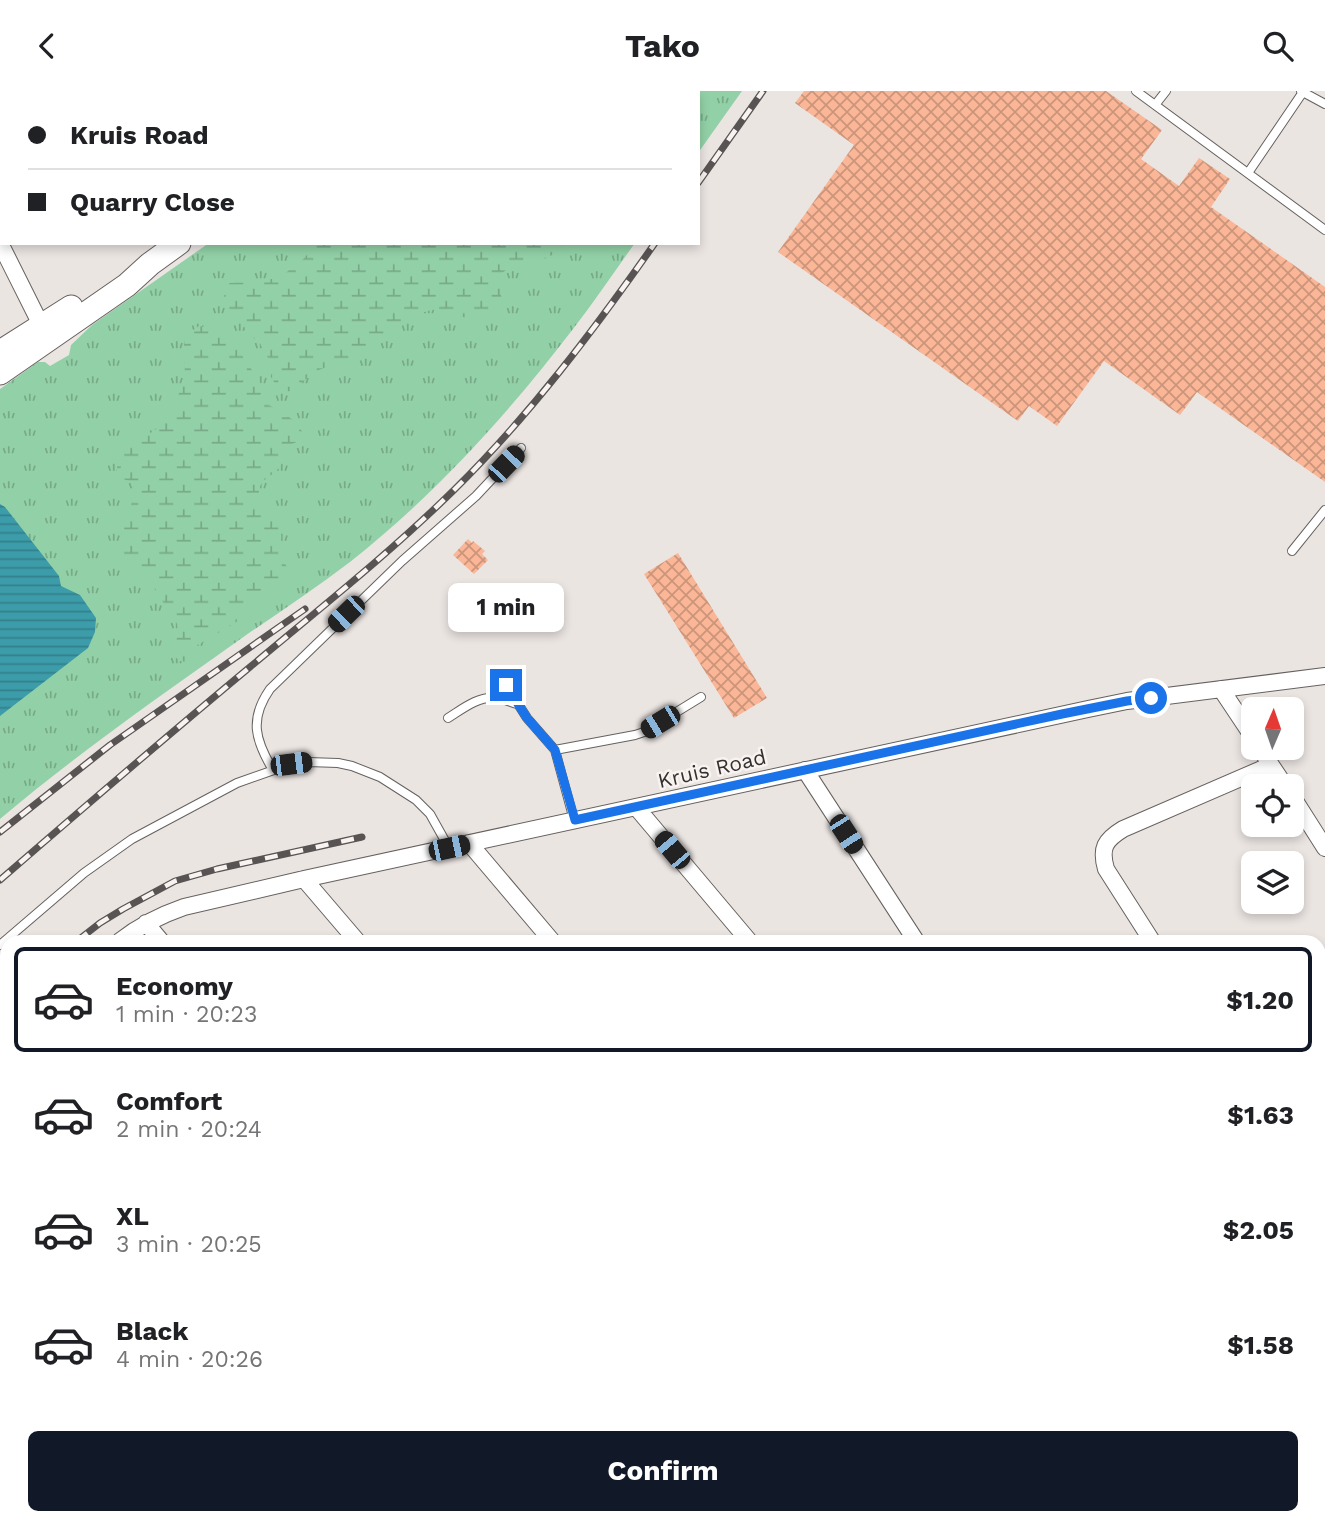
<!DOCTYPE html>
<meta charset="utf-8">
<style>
body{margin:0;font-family:"Work Sans",sans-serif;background:#f6f6f6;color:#202124;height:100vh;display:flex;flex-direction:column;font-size:26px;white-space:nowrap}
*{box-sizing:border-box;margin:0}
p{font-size:23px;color:#757577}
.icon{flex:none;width:38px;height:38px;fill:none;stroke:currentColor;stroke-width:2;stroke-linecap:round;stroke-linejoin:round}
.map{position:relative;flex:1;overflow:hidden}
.drawer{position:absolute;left:0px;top:844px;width:1326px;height:590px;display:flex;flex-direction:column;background:#fff;border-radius:21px 21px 0 0;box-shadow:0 4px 10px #0003}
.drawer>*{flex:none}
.hud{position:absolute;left:0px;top:0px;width:700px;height:154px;box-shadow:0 4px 10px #0003;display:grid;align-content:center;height:154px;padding:0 28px;background:#fff}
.needle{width:46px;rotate:2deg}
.fabs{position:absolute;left:1241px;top:606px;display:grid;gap:14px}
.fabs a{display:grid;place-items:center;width:63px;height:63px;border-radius:10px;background:#fff;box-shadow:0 4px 10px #0003;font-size:35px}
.end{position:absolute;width:32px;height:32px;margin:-16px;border:9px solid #1a73e8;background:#fff;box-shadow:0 0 0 4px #fff}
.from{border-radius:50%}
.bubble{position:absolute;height:49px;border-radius:10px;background:#fff;box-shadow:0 4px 10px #0003;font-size:23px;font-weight:700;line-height:49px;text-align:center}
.car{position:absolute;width:21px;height:42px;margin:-21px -10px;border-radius:9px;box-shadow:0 0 5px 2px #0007;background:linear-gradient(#222 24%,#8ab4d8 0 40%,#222 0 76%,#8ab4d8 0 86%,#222 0)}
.hud b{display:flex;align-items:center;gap:24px;height:66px;font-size:26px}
.hud b+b{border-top:2px solid #e0e0e0}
.hud i{width:18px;height:18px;background:#202124}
ul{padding:12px 0 0;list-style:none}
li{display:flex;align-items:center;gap:21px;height:105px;margin:0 14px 10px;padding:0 14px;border:4px solid transparent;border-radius:10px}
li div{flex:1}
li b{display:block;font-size:26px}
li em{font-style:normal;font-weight:700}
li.current{border-color:#111827}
li>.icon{width:63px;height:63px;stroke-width:1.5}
.button{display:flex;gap:14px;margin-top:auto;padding:14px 28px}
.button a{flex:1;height:80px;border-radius:10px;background:#111827;color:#fff;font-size:28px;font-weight:700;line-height:80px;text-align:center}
header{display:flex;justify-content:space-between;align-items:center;height:91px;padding:0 28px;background:#fff;font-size:32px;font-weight:700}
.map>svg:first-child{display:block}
</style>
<header><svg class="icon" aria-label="back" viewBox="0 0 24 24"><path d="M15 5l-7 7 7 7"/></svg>Tako<svg class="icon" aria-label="search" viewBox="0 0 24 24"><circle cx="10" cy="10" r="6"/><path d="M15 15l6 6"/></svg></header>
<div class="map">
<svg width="1325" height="1432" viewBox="0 0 1325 1432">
<defs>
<pattern id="grass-tufts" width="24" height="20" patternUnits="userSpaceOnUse" patternTransform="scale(1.75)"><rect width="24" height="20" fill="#92d1a7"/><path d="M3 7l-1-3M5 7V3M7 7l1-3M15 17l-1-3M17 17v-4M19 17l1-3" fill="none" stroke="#78aa88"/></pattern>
<pattern id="wetland-marsh" width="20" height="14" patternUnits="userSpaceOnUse" patternTransform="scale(1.75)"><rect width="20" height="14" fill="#92d1a7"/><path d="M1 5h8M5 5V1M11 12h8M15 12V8" fill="none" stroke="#78aa88"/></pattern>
<pattern id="water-rules" width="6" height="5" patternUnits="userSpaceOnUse" patternTransform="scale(1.75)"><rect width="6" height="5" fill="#3c9caa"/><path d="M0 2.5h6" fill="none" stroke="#33808b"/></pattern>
<pattern id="building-cross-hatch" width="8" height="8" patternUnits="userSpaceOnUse" patternTransform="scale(1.75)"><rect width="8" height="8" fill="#fab696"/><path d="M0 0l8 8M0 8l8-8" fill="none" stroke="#cb957b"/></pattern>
</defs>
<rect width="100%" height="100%" fill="#ebe5e2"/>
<!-- grass -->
<path fill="url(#grass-tufts)" d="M426,0H742L698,62V2H424Z
M209,152H635C614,181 595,210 573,238C508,323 435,404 350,471C315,498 278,522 242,547C160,605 77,663 0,728V298L38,271H45L50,275L69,264L71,254L92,234Z
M1254,1426H1282L1286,1432H1245Z"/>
<!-- wetland -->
<path fill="url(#wetland-marsh)" d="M449,0H644L642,2H447Z
M315,152H564L558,161L544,168L528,173L512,174L501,183L500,199L503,214C489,224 475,230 458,225C449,222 442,218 432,219C407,223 386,251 365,265C351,274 333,272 319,279C309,283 301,293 295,301L279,299L271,286L270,271L263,257L231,221L223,208L229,192C240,191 252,192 263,190C283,187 306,170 315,152Z
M199,235L215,238L228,246L238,258L265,299L269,314L295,330L303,342L299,350L285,356C285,361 285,367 282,372C276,386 257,386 259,405C260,416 272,422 277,431C285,446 279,449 281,462C282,470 288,475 289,482C289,496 267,502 257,508C248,514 244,525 235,532L194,556L187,571L180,570L174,565C172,554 180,543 177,533C175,528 171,525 168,520C161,507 154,495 143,485C136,478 123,473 120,463C117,457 121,454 122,448C124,441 124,434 126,427C129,414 139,405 132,391L117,386V371L125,358L139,350L165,332L173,318L184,289L185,274L183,259L186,244Z"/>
<!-- water -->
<path fill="url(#water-rules)" d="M0,413L5,416L59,485L61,495L80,504L96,527L95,541L88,557L0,625Z"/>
<!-- building -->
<path fill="url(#building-cross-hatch)" d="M804,0H1106L1162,39L1141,68L1179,95L1199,67L1230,88L1211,116L1325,196V391L1197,301L1180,324L1104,270L1057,335L1029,315L1018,330L778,161L854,54L795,12Z
M468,448L472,452L473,450L485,460L482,463L488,469L474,483L453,464Z
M678,462L767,607L734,627L644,483Z"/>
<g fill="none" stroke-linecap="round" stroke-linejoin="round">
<defs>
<path id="service" d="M1136,0L1325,139
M1301,0L1325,13
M91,2L95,0
M1155,14L1166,0
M1248,82L1303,1
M1292,460L1325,419
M506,594L527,627L555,659L574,729
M448,627C461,619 478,605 495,607C502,607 510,611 517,613
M555,659L635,644L644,641L701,606
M273,679C255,649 249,628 270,598L402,470L476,405L521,357
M0,854L84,782L132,748L237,692L291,673L308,671L338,672L352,675L380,686L416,709L430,723L449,757"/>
<path id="minor" d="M365,0L366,2
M0,152L46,244
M1221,598L1253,646
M1259,656L1285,695
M805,679L916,850
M1292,705L1325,757
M636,716L749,850
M469,752L552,850
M304,788L357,850
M146,832L161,850
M120,850C139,835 161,824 184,816L304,788L1088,618L1127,610L1325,585
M1152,850L1106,778C1100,757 1105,749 1123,738L1271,674
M0,952L7,946
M1320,973L1325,970
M0,1129L7,1137
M1320,1142L1325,1140
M0,1362L7,1371
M251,1426L256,1432
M448,1426L453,1432
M644,1426L649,1432
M819,1426L823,1432
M971,1426L975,1432
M1292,1426L1296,1432
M44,1432L51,1426
M679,1432L685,1426
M1103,1432L1112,1426"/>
<path id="secondary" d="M393,2L396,0
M0,261L71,216
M0,282L127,194L150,173L179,152"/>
</defs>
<!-- service casing -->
<use href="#service" stroke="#66615f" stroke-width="10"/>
<!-- minor casing -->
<use href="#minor" stroke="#66615f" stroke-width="18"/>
<!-- secondary casing -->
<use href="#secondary" stroke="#66615f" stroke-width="25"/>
<!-- service -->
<use href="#service" stroke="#fff" stroke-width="8"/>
<!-- minor -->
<use href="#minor" stroke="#fff" stroke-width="16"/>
<!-- secondary -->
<use href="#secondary" stroke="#fff" stroke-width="23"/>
<defs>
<path id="rail" d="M698,92L763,0
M0,741L110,654L305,518
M0,789C83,717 166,646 250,576C319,518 390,462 454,399C530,324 594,239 655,152
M77,850L100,832L123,818L175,790L217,778L362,746
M0,916L7,910"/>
</defs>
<!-- rail casing -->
<use href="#rail" stroke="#575453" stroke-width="7"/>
<!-- rail -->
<use href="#rail" stroke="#f8f2f0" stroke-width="4.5" stroke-dasharray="13" stroke-linecap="butt"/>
</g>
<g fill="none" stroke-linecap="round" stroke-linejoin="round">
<!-- route -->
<path stroke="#1a73e8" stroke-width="9" d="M506,594L527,627L555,659L575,729L1062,623L1127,610L1151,607"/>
</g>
<g text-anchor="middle" stroke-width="5" stroke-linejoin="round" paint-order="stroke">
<!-- street labels -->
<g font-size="21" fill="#333130" stroke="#f8f2f0">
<text transform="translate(712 678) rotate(-13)" y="7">Kruis Road</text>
</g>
</g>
</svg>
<div class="fabs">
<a><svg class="needle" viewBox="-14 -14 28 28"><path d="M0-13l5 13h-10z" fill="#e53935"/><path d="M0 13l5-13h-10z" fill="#757577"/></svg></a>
<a><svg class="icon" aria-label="locate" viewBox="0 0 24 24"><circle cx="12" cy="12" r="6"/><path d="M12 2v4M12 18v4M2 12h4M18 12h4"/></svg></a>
<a><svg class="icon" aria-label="layers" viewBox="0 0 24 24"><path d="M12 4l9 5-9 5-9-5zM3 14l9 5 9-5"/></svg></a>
</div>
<i class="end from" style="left:1151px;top:607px"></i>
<i class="end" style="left:506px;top:594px"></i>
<div class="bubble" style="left:448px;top:492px;width:116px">1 min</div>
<i class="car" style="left:506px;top:373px;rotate:44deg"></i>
<i class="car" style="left:346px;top:523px;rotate:226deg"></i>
<i class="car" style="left:660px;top:631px;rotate:239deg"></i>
<i class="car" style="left:291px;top:673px;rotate:83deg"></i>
<i class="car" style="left:846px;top:743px;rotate:147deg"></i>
<i class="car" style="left:449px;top:757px;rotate:78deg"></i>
<i class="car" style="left:672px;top:759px;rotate:320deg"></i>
<div class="hud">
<b><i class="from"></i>Kruis Road</b>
<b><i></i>Quarry Close</b>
</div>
<section class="drawer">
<ul>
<li class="current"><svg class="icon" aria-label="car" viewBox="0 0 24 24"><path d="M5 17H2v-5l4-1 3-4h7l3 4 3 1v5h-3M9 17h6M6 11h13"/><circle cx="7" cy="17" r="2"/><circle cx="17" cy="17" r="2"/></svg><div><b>Economy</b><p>1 min · 20:23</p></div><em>$1.20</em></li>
<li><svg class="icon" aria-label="car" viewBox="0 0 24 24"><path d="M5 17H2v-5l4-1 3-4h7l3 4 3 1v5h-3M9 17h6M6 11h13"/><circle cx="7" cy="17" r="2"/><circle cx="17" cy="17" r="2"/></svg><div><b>Comfort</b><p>2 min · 20:24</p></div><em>$1.63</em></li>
<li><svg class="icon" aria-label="car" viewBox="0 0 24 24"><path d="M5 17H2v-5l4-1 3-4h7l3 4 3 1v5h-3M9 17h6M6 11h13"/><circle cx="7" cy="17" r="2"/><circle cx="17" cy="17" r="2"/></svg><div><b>XL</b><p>3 min · 20:25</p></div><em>$2.05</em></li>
<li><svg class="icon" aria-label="car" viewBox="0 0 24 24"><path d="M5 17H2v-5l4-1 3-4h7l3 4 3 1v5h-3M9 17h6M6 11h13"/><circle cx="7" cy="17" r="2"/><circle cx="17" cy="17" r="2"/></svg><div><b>Black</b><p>4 min · 20:26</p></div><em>$1.58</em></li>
</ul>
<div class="button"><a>Confirm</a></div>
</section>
</div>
